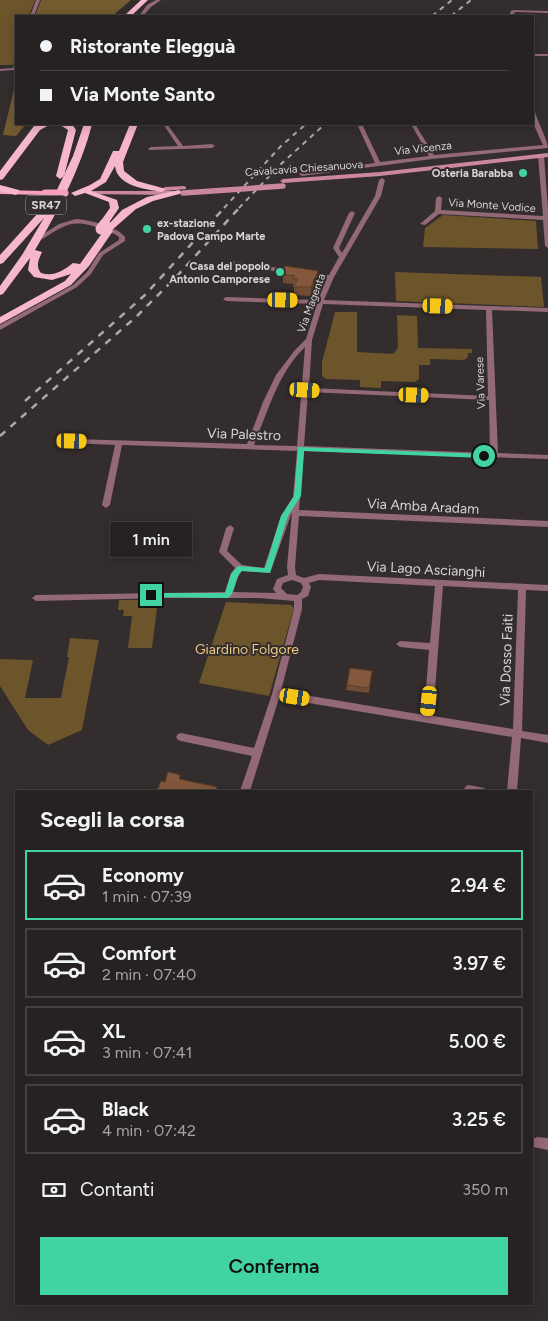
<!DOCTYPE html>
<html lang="it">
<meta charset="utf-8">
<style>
body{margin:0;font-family:Figtree,sans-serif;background:#322f2f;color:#f1f3f6;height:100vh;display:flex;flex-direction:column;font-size:19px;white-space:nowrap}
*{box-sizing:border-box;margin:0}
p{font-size:16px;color:#a4a4a5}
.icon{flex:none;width:28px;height:28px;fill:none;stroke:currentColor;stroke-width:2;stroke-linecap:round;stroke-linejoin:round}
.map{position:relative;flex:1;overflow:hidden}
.details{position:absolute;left:15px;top:790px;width:518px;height:515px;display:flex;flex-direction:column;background:#262222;border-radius:0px;box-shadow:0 2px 12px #0003,0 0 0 1px #423f40}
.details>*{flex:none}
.top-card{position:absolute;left:15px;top:15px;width:519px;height:110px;border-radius:0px;box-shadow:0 2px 12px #0003,0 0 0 1px #423f40;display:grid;align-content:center;height:110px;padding:0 25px;background:#262222}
.end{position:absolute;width:22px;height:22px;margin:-11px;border:6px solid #42d4a0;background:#111;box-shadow:0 0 0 2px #111}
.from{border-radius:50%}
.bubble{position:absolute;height:35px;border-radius:0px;background:#262222;box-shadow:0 2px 12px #0003,0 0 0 1px #423f40;font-size:16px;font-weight:600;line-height:35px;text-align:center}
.car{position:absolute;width:15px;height:30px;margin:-15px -8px;border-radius:6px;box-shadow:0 0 4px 1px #0007;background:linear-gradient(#f5c518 24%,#345 0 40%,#f5c518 0 76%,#345 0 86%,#f5c518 0)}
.top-card b{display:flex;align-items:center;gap:18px;height:48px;font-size:19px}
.top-card b+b{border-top:1px solid #423f40}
.top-card i{width:12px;height:12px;background:#f1f3f6}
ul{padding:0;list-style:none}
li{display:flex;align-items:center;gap:15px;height:70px;margin:0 10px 8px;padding:0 15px;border:2px solid #423f40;border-radius:0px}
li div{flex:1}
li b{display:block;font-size:19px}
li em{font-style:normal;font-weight:600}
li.current{border-color:#42d4a0}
li>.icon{width:45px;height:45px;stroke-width:1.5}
h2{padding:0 25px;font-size:22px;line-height:60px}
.pay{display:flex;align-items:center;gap:12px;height:55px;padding:0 25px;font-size:19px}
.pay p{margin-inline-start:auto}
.cta{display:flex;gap:10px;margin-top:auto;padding:10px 25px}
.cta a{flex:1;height:58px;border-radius:0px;background:#42d4a0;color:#111;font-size:20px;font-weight:600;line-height:58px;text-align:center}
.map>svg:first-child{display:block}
</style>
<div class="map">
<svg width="548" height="1321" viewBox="0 0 548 1321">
<rect width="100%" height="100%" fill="#332d2d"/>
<!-- green -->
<path fill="#6c552b" d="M0,0H35L29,16H16V56L13,65H0Z
M443,215L536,221L538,249L423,247L425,228Z
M395,272L541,277L544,307L396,301Z
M335,312H357V352L393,354L398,348L397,315L417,316L418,348L472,349V353H468V357L464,360L430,359V365H419V379L415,382L381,381V388L360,387V380L326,379L322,376V362Z
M119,600H158L152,648H128L132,616H123L124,610H118Z
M226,602L291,605L294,608L269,696L199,683Z
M70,638L99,640L82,730L48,745L28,730L0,686V659L33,660L25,698H61L69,657H67Z"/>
<!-- forest -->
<path fill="#755c30" d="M41,0H131L112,16H35Z
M16,81V124H26L16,136L3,135Z"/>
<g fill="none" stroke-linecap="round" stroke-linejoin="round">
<!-- minor -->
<path fill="#936877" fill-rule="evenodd" d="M36,0H40L34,16H30Z
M156,0H161L151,7L143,16H139L147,5Z
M513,10L548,11V13L515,12L513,16H509L511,11Z
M532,54H548V56H532Z
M14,65H16V70L0,71V69L13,68Z
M532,111L535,112C538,122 547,139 548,148L432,159L302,176L299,174L302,172L375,163L357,124H362L380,162L429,156L411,124H415L434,155L543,145L532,121Z
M163,124H167L183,146L212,144L215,146L212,148L149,150L148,149L151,147L178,146Z
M541,154L544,156L548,209V248L545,246L543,220L439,214L425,225L420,224L435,211L436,198L439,196L442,198L441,210L543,216L538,156Z
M382,178L385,180L381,196L334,277L324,300L548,308V312L492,310L498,453L548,455V459L304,451L299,510L548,521V527L299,516L295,567L296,575L304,578L319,574L548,585V591L526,590L522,731L548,735V743L521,738L517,791H507L512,737L279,698L250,791H240L252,756L181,741L178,740L176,737L178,734L181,733L254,748L272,694L294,609V601L259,598H165L36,601L32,598L36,595L225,592L231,573L235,568L219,552L226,528L230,525L234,528L227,551L242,565L264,568L281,516L293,497L297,451L122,445L110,505L106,508L102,505L115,445L72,443L68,441L72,439L247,444L263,402L276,375L295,350L306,339L317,304L226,301L223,299L226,297L318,300L327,278L307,276L304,274L307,272L329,275L339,257L333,248L349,213L352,211L355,213L339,248L342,253L375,196L379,180ZM323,304L486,310L488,396L309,388L312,340ZM305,347L297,446L254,445C268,411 278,373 305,347ZM308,392L489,400L490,453L304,446ZM292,512L287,567L288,575L277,579L273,589L276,593L233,592L239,574L242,571L270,573ZM292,580L301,583L303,587L301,592L297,595L287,594L281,588L283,583ZM319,580L435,586L430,643L400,641L396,644L400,647L429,650L424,715L281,691L302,609V599L308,596L311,587L309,583ZM443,586L518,590L513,729L433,716Z
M76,219C90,220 116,226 125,237V241L103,255L91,274L77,287L0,330V325L73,285L87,272L99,253L119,240V237C114,233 107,231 101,229C71,217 64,226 39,241L34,240L59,224Z
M230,261L294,270L297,272L294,274L228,264V262Z
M469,785L484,788L486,791H465L464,789L466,786Z
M537,1137L548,1138V1150L533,1147L531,1142L533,1139Z"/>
<!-- secondary -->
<path fill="#cb87a0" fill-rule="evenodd" d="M548,153V157L380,176L283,183L280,181L283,179L380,172Z
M184,186L186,187V189L165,191L162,189L165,187Z
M89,191H173L176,193L173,195L87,194V192Z"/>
<!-- primary -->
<path fill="#f69fbf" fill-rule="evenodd" d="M0,190L45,191L49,193L45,195L0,194Z"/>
<!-- trunk -->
<path fill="#f6b6cc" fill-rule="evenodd" d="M141,0H148L131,16H124Z
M40,124H51L40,130L3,179L0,180V171L34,126Z
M59,124H72L76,130L64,176L60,179L56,176L68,130Z
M84,124H92C81,168 58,211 35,250L42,252C39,259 35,266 41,273C53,277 63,271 73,263L80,264L105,229L107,228L108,225L122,210L147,197L179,190L183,193L153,201L136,209L112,230L113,231L89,266L71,285L0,324V317L65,281L71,274L52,280L34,277L28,270L30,258L3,294L0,295V286L22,255L44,218L3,263L0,264V255L38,213L45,215L73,156Z
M130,124H138L123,162L124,171L137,181L166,189L162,192C145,189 117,186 115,166L106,182L91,191L117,200L119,208L108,224H102L100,222L110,208L109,202L85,193L75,196L71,193L90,185L100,179L113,151H119Z
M0,185L19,190L20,192L16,195L0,191Z"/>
<!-- rail-far1 -->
<path stroke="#ada8a8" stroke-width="2" stroke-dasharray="5 5" stroke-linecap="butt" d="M432,16L452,0
M451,16L471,0
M224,208L281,146L306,124
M239,208L280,165L325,124"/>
<!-- rail -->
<path stroke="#ada8a8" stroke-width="2.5" stroke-dasharray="7 7" stroke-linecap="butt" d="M25,401L145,295L225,207
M0,436L137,316L177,276L240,207"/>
<!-- secondary-bridge -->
<path stroke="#cb87a0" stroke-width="5.5" d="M183,193L283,186"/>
<!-- primary-bridge -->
<path stroke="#f69fbf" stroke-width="7" d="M45,193H65"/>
<!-- trunk-bridge -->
<path stroke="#f6b6cc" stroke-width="11" d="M101,229L105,224"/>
</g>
<!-- wall -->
<path fill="#714c34" d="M318,271V279L311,296L294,295V287H293V284L283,283V274Z
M372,671L369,693L346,690L347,685Z"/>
<!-- shaded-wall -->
<path fill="#5c3e2b" d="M318,271V279L311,296V287Z"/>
<!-- building -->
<path fill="#83583d" stroke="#5c3e2b" d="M285,266L318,271L311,287H294L298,279H293L295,276L283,274Z
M350,668L372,671L369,688L347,685Z
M168,772L180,775L179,779L217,787L215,791H157L161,781L165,782Z"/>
<!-- route -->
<path fill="#42d4a0" d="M298,447L484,454L487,456L484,458L304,451L301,496L288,516L270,573L242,571C234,578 236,593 228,598L148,597V593H225L231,574L238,566L265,568L281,516L294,496Z"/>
<!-- markers -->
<g fill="#42d4a0" stroke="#332d2d" stroke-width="2">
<circle cx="523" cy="173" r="5"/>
<circle cx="147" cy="229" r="5"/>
<circle cx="280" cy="272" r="5"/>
</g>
<g text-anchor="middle" stroke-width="4" stroke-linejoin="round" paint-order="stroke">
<!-- far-street labels -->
<g font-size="11" fill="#d8d4d4" stroke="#332d2d">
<text transform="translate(423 148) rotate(-6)" y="4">Via Vicenza</text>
<text transform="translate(304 168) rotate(-4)" y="4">Cavalcavia Chiesanuova</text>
<text transform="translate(492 205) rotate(4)" y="4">Via Monte Vodice</text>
<text transform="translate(311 303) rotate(-70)" y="4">Via Magenta</text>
<text transform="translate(480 383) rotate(-92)" y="4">Via Varese</text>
</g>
<!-- far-poi labels -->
<g font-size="11" font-weight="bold" fill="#d8d4d4" stroke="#332d2d" text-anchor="end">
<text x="513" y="177">Osteria Barabba</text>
<text x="157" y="227" text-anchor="start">ex-stazione<tspan x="157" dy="13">Padova Campo Marte</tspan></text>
<text x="270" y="270">Casa del popolo<tspan x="270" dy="13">Antonio Camporese</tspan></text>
</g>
<!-- shield labels -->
<rect fill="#332d2d" stroke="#a6a2a2" stroke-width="1" x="26" y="195.5" width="40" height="19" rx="4"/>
<g font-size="12" font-weight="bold" fill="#d8d4d4">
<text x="46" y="209">SR47</text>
</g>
<!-- street labels -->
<g font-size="14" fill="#d8d4d4" stroke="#332d2d">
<text transform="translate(244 434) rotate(2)" y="5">Via Palestro</text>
<text transform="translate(423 506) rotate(3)" y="5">Via Amba Aradam</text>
<text transform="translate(426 569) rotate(3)" y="5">Via Lago Ascianghi</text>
<text transform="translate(506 660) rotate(-88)" y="5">Via Dosso Faiti</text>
</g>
<!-- park labels -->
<g font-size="14" fill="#f1c983" stroke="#332d2d">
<text x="247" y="654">Giardino Folgore</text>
</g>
</g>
</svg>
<i class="end from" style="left:484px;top:456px"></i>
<i class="end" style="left:151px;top:595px"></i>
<div class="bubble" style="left:110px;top:522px;width:82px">1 min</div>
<i class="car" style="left:283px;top:300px;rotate:91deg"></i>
<i class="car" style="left:438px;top:306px;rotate:92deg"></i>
<i class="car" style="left:305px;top:390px;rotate:93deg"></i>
<i class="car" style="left:414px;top:395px;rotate:92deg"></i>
<i class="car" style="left:72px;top:441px;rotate:91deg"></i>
<i class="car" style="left:295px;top:697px;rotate:99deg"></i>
<i class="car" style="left:429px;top:701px;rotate:186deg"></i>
<div class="top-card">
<b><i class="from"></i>Ristorante Elegguà</b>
<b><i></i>Via Monte Santo</b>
</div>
<section class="details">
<h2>Scegli la corsa</h2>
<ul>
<li class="current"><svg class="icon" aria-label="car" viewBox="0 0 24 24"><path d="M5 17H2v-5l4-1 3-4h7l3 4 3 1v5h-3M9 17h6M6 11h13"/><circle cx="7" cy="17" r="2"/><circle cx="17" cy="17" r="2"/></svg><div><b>Economy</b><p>1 min · 07:39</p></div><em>2.94 €</em></li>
<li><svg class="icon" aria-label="car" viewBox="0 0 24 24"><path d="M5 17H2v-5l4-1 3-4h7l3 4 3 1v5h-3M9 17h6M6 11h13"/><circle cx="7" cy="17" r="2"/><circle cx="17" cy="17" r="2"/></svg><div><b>Comfort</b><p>2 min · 07:40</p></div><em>3.97 €</em></li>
<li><svg class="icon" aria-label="car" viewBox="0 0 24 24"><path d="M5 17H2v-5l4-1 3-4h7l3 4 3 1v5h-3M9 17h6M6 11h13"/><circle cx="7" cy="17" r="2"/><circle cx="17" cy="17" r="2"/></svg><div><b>XL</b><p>3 min · 07:41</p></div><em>5.00 €</em></li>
<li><svg class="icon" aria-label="car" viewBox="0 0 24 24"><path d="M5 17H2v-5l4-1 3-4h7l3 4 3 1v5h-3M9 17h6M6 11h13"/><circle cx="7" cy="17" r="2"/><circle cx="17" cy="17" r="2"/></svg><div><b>Black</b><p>4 min · 07:42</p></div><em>3.25 €</em></li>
</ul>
<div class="pay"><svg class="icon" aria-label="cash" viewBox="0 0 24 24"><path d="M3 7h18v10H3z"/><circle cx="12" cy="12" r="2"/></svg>Contanti<p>350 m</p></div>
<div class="cta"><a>Conferma</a></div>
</section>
</div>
